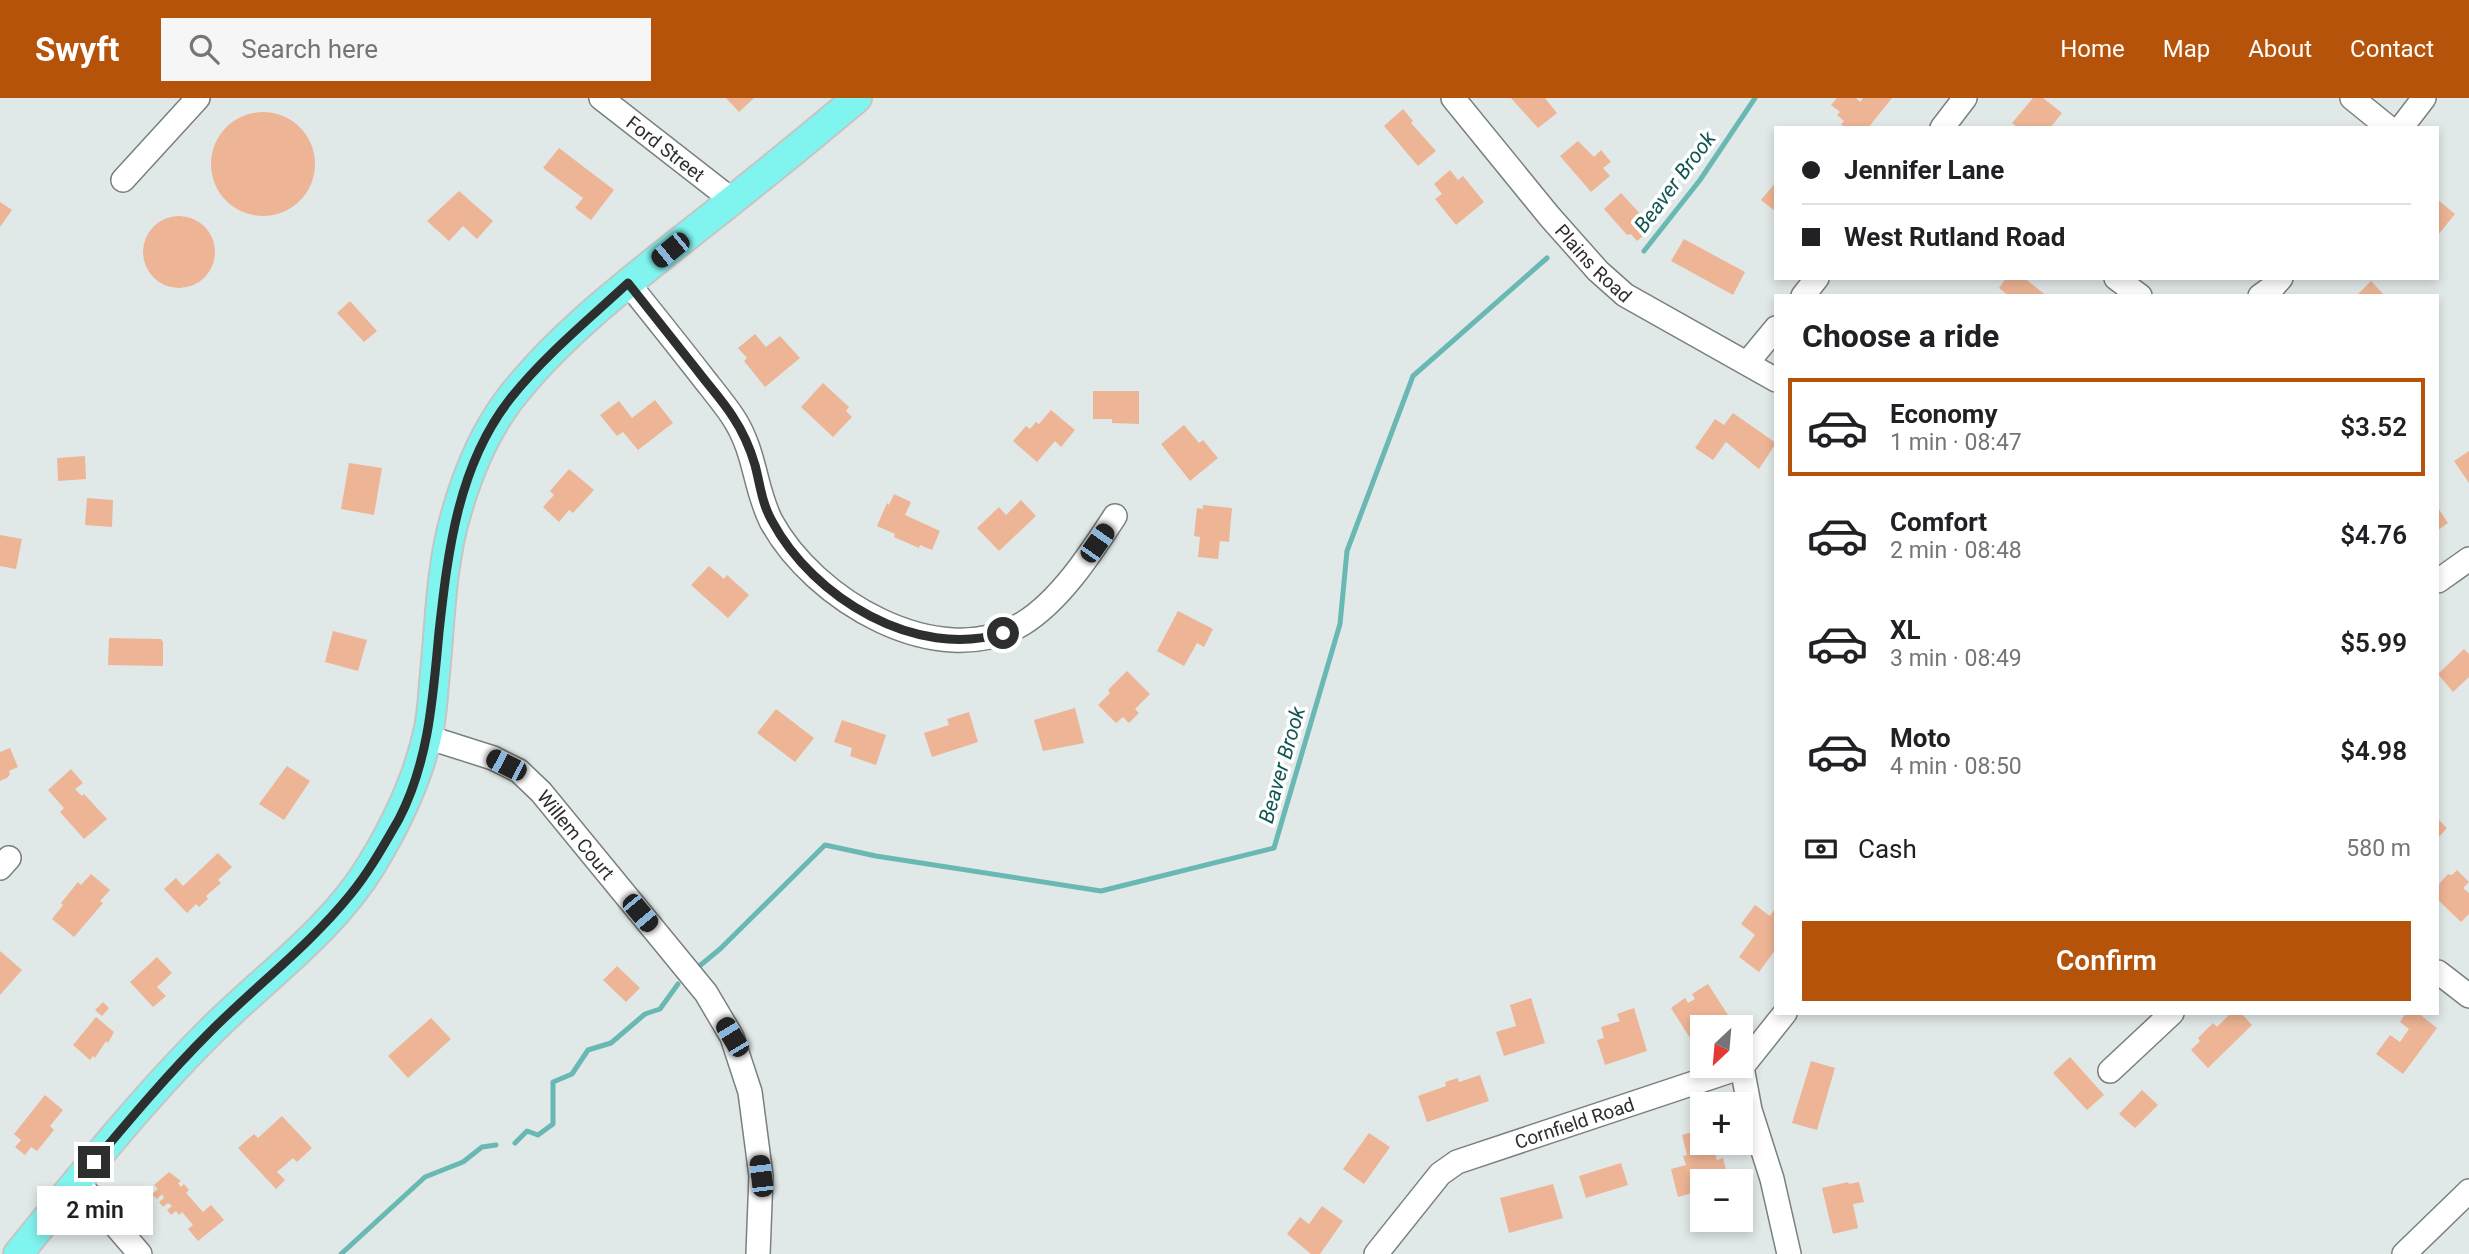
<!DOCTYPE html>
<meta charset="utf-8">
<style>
body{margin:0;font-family:Roboto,sans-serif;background:#f6f6f6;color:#202124;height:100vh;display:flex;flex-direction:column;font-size:26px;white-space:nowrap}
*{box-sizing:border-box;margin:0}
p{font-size:23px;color:#757577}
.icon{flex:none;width:38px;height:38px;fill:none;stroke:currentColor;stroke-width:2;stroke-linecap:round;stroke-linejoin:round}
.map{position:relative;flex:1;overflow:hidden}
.details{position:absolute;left:1774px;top:196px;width:665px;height:721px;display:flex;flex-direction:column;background:#fff;border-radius:0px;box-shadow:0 4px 10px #0003}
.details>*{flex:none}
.top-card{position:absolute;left:1774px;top:28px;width:665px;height:154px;border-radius:0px;box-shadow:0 4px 10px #0003;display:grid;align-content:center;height:154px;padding:0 28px;background:#fff}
.needle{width:46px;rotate:206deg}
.buttons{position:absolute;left:1690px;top:917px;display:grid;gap:14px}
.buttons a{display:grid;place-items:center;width:63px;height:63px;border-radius:0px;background:#fff;box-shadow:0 4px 10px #0003;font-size:35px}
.end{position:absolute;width:32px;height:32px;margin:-16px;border:9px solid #2c2f2e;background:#fff;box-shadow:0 0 0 4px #fff}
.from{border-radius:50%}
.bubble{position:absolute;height:49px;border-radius:0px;background:#fff;box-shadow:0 4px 10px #0003;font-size:23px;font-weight:600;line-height:49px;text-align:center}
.car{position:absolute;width:21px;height:42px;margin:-21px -10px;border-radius:9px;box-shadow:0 0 5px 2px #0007;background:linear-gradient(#222 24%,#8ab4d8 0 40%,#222 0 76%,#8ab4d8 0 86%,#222 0)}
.top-card b{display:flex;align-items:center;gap:24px;height:66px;font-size:26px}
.top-card b+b{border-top:2px solid #e0e0e0}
.top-card i{width:18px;height:18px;background:#202124}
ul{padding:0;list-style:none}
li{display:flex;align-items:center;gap:21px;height:98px;margin:0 14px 10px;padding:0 14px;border:4px solid transparent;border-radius:0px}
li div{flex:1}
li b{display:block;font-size:26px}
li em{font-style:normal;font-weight:600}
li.current{border-color:#b45309}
li>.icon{width:63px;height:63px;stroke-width:1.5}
h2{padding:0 28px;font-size:32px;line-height:84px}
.pay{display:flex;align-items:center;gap:18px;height:77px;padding:0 28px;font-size:26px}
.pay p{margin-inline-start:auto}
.primary-button{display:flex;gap:14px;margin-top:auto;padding:14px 28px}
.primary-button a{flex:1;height:80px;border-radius:0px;background:#b45309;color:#fff;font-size:28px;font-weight:600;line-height:80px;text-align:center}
header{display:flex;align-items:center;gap:42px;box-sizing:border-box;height:98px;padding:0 35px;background:#b45309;color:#fff}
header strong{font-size:33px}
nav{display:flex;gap:38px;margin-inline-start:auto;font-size:24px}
.search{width:490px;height:63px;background:#f6f6f6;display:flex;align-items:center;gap:18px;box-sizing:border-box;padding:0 24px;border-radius:0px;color:#757577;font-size:26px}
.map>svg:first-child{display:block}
</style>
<header>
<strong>Swyft</strong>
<div class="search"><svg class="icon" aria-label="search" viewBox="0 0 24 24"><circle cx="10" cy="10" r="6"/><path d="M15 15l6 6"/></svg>Search here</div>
<nav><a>Home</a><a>Map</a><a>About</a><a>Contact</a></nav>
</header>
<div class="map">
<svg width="2469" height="1156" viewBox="0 0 2469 1156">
<rect width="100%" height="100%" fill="#e1e9e8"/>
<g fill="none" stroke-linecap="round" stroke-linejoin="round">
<!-- stream -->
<path stroke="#69b8b3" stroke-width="5" d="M1644,153L1700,82L1755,0
M697,870L720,851L825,747L876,758L1101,793L1274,750L1340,526L1347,453L1413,278L1547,160
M515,1045L527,1033L538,1037L553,1026V984L572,976L588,952L611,945L645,916L660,911L678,886
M341,1156L425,1079L463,1064L482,1049L496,1047"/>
</g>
<!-- building -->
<path fill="#edb495" d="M726,0H754L739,14Z
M1511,0H1545L1557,15L1538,30Z
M1837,0H1856L1860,4L1863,0H1892L1868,30H1845L1841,26L1844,23L1837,17L1840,14L1831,7Z
M2033,0H2043L2062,15L2050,30H2014L2016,28L2012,25Z
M1403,11L1413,23L1411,25L1436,53L1418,68L1384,28Z
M211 66a52 52 0 1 1 104 0a52 52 0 1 1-104 0Z
M1578,43L1594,59L1601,52L1611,64L1603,70L1610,78L1591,94L1560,58Z
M559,50L614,92L591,122L575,110L583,100L543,70Z
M1450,72L1458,82L1463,78L1484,104L1456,127L1435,101L1442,96L1434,86Z
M1776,84V114L1761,102Z
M459,93L493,123L477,141L463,128L449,143L427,123Z
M1621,95L1644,120L1643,124L1650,132L1637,143L1631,136L1627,137L1604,111Z
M2438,102L2455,116L2438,137Z
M0,104L12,112L0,129Z
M143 154a36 36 0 1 1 72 0a36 36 0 1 1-72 0Z
M1684,141L1745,174L1733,197L1671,163Z
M2006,180H2024L2047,198H2009L1999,190Z
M2371,183L2385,198H2356Z
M350,203L377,233L364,244L337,215Z
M755,236L766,249L780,238L800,260L765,289L744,263L747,260L738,250Z
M823,285L849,309L846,313L852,319L833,339L801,309Z
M1093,293H1139V326L1112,325V321H1093Z
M655,302L673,325L638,352L623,334L617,338L600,317L619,303L632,320Z
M1051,312L1075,332L1061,349L1055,343L1037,364L1013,343L1026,328L1030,331L1036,324L1039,326Z
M1733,315L1776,345L1759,371L1726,344L1713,362L1695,350L1715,321L1724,327Z
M1184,327L1199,345L1203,342L1218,360L1190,383L1161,346Z
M2469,353V385L2454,363Z
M85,358L86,381L58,383L57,360Z
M349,365L382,370L374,417L341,411Z
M569,371L594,392L573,415L569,412L559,424L543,409L554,397L550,393Z
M894,396L911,404L905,417L940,433L932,452L920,447L919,450L894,439L895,436L877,428L887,405L889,407Z
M87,400L113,402L112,429L85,427Z
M1021,402L1036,418L999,453L977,430L999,409L1006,417Z
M1203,407L1232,410L1229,444L1220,443L1218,461L1198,459L1200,439L1194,438L1197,410L1203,411Z
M2438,410L2448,425L2438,432Z
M0,437L22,441L16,471L0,468Z
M709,468L724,481L727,477L749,497L728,520L691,487Z
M1178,513L1213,531L1204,549L1197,545L1184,568L1157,553Z
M333,533L367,542L358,573L325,564Z
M109,540L161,541L163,544V568L108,567Z
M2464,551L2469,556V579L2453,594L2438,576Z
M1127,573L1150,596L1135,611L1139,615L1129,625L1123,619L1116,625L1098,607L1110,595L1108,592Z
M1075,610L1084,645L1043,653L1034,622Z
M776,611L814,640L795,664L757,635Z
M969,614L978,644L932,659L924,635L949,627L947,621Z
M842,622L886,637L876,667L850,658L852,650L834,644Z
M10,650L18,669L9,673L10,676L7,680L0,683V654Z
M287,668L310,683L284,722L259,706Z
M71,671L83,685L75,691L82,698L84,696L107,721L84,741L60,714L64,710L48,692Z
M2438,721L2447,730L2438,740Z
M218,755L232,769L218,782L221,785L206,798L208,801L199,809L196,806L187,815L164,791L176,780L183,788Z
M2457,772L2469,784L2463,790L2469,795V816L2461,824L2438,802V787L2448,776L2452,777Z
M91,776L110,792L100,803L103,805L74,839L52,821L63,807L61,805L78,784L81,787Z
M1755,807L1770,818L1776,809V851L1759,874L1739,859L1755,837L1741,826Z
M0,853L22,872L0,897Z
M157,859L172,875L157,889L166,898L153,909L130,884Z
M617,868L640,890L626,904L603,882Z
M1708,886L1728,917L1707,929H1703V932L1690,940L1671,910L1685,900L1688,905L1695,901L1692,896Z
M1531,900L1545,945L1504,958L1496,934L1516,928L1510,907Z
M103,904L109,910L102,918L95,912Z
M1634,910L1647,953L1605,967L1597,942L1604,940L1601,929L1620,923L1617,916Z
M2231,915H2241L2252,927L2208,970L2191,952L2200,943L2198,940L2213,925L2217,929Z
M2406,915H2418L2437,930L2403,976L2376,956L2390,937L2400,944L2409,931L2400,924Z
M96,919L114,934L108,945L106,943L95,960L93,958L90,962L73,947Z
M431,920L451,941L408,980L388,958Z
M2070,959L2104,997L2087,1012L2053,975Z
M1811,963L1835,970L1817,1032L1792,1025Z
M1480,977L1489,1003L1427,1024L1418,998L1446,988L1445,984L1458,980L1459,984Z
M2142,992L2158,1007L2135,1030L2119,1016Z
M45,997L63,1012L50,1028L54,1032L37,1053L31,1049L25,1057L15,1049L21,1042L14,1036Z
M282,1018L312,1050L297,1064L293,1060L277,1074L285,1082L276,1091L238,1050L254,1036L258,1040Z
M1703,1031V1045H1712L1717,1062L1723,1060L1729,1083H1703L1702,1115L1696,1094L1678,1099L1671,1071L1686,1067L1683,1058L1687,1057L1682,1037Z
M1369,1035L1390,1049L1364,1086L1343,1071Z
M1621,1065L1628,1087L1586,1100L1579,1078Z
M169,1074L181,1083L178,1085L181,1089L184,1086L189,1092L186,1095L203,1114L211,1107L224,1122L198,1143L188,1131L193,1127L182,1114L179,1117L176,1113L171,1117L167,1112L172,1108L168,1105L163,1109L159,1104L164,1100L162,1096L157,1101L152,1096L158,1091L154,1087Z
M1848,1084L1849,1086L1859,1084L1864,1104L1853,1106L1858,1130L1833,1136L1822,1090Z
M1553,1086L1563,1120L1509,1135L1500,1100Z
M1322,1108L1343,1123L1320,1156H1311L1287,1136L1300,1119L1309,1126Z"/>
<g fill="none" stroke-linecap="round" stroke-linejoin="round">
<defs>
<g id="minor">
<path id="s1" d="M601,0L732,102"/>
<path id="s2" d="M1453,0L1550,119L1598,173L1625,197L1776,282"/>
<path d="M2352,0L2389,30"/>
<path d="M1942,30L1965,0"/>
<path d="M2401,30L2424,0"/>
<path d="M123,82L198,0"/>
<path d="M2116,180L2140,198"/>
<path d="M628,185C652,215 677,246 701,277C711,290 723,304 733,319C756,354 754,389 771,423C813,501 937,576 1022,526C1060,503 1091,455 1115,418"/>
<path d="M1803,198L1817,180"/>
<path d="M2260,198L2274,188L2281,180"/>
<path d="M1747,265L1776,230"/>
<path d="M2438,483L2469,461"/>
<path id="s3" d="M427,639L493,660L519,673L541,694L706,895L732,939L750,994L761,1078L758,1156"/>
<path d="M0,770L9,760"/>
<path d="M2438,874L2469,898"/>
<path d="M1742,969L1750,1012L1772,1081L1789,1156"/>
<path d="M2110,973L2172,915"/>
<path d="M77,1083L140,1156"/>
<path id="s4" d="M1376,1156L1440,1076L1457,1064L1742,969L1785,915"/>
<path d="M2404,1156L2469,1093"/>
</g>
<path id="major" d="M18,1156C79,1081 139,1005 207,937C262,881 331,834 372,766C398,723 419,679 429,630C432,615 433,600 434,585C440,530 440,470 456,416C467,377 485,334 509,302C554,243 620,191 678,145C738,98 798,50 857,0"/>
</defs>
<!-- minor casing -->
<use href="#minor" stroke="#79807f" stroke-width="26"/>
<!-- major casing -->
<use href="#major" stroke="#c4c5c4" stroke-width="32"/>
<!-- minor -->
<use href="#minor" stroke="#fff" stroke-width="23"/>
<!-- major -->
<use href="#major" stroke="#80f4ef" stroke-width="28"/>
</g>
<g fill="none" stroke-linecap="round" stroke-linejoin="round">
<!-- route -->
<path stroke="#2c2f2e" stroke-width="9" d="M94,1064C131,1020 168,976 208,936C254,889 308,849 350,797C369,774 384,747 399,721C429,663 433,598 439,534C448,453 458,367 510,301C544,258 588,222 628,185C651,214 674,243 697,272C709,288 723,303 733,319C743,334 750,350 755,367C760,386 762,406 772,423C813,500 916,562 1003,535"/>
</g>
<g text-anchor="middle" stroke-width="7" stroke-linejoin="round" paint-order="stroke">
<!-- street labels -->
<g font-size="19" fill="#2c2f2e" stroke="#fff">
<text dy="7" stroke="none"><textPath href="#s1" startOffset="82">Ford Street</textPath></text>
<text dy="7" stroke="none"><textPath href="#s2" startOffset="217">Plains Road</textPath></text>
<text dy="7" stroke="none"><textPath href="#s3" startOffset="184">Willem Court</textPath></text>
<text dy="7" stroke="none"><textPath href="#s4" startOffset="247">Cornfield Road</textPath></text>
</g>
<!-- water labels -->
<g font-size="21" font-style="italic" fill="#115653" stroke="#fff">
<text transform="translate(1675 84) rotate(-53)" y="7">Beaver Brook</text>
<text transform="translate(1282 667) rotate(-74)" y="7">Beaver Brook</text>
</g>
</g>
</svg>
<div class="buttons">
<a><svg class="needle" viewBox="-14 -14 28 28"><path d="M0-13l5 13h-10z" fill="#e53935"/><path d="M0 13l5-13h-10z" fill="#757577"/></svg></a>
<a>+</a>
<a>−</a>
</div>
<i class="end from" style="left:1003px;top:535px"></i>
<i class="end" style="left:94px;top:1064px"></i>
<div class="bubble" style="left:37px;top:1088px;width:116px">2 min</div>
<i class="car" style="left:670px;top:152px;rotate:231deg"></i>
<i class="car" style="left:1097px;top:445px;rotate:35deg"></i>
<i class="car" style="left:506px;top:667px;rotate:297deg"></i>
<i class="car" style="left:640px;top:815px;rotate:140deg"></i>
<i class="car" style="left:732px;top:939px;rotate:329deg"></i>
<i class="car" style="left:761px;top:1078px;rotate:353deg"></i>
<div class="top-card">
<b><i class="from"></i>Jennifer Lane</b>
<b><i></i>West Rutland Road</b>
</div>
<section class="details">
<h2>Choose a ride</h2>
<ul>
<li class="current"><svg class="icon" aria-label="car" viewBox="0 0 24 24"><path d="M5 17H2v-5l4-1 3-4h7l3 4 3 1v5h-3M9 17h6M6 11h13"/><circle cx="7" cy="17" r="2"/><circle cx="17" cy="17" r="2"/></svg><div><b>Economy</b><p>1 min · 08:47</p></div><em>$3.52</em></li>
<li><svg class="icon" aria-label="car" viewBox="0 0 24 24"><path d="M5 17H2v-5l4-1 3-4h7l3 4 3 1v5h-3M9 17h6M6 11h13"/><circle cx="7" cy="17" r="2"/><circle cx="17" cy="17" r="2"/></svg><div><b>Comfort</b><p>2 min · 08:48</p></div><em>$4.76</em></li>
<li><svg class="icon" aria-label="car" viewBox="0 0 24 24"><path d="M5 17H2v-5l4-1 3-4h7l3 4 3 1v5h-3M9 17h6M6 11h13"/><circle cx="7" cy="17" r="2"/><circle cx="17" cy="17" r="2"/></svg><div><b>XL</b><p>3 min · 08:49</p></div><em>$5.99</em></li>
<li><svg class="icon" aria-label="car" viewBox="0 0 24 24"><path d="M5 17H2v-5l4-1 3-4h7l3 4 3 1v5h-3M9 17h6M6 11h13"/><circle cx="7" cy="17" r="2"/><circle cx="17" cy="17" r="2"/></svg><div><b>Moto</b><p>4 min · 08:50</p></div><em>$4.98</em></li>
</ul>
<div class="pay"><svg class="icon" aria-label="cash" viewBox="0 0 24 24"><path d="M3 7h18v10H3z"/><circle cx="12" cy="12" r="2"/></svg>Cash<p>580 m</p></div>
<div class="primary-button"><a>Confirm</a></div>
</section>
</div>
